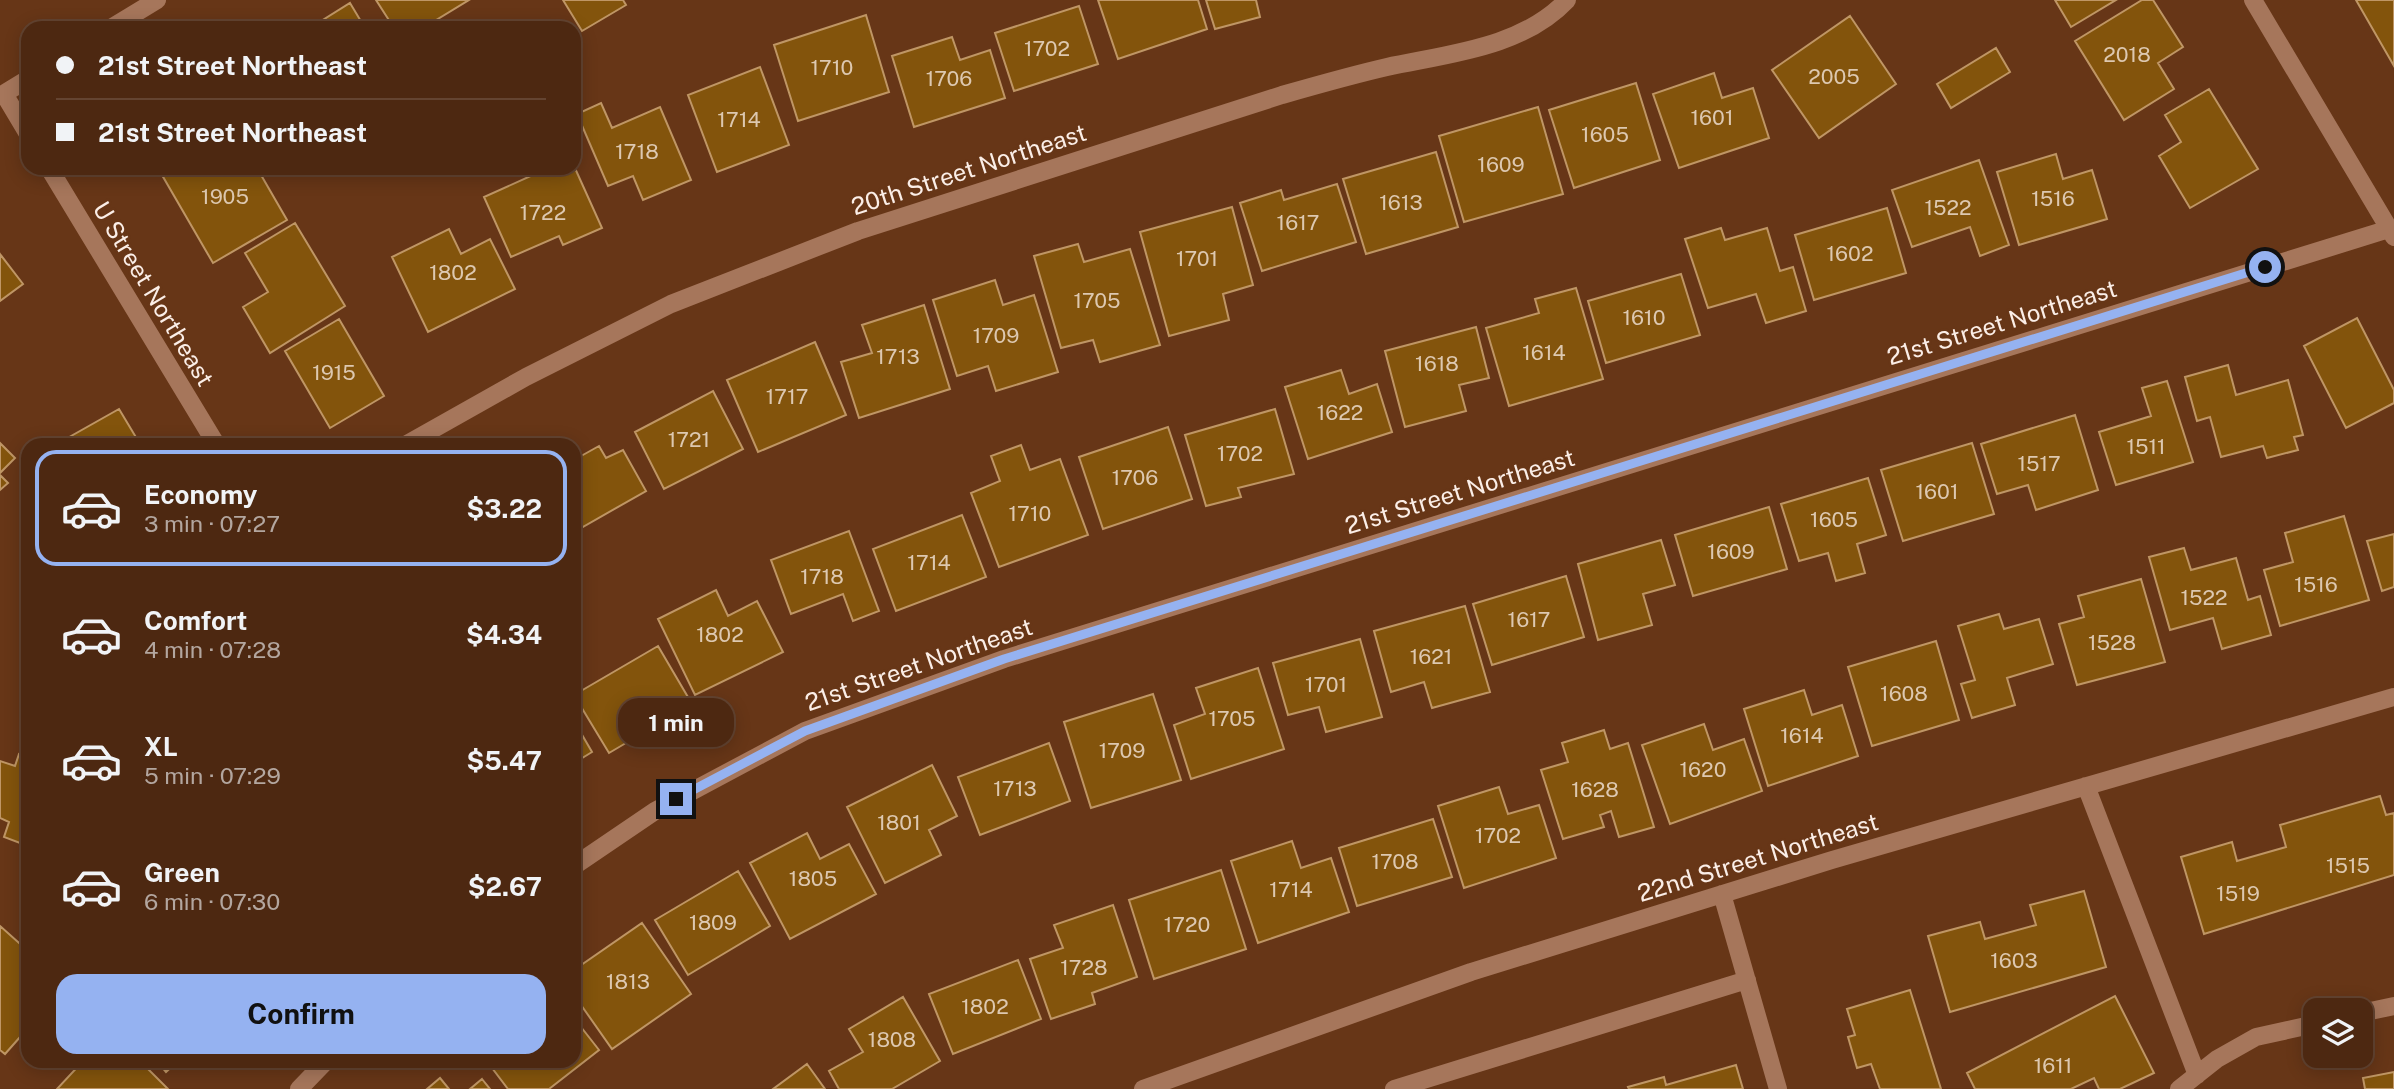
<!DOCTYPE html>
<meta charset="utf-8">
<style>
body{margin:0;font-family:"Public Sans",sans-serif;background:#54301a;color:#f1f3f6;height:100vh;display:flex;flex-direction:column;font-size:26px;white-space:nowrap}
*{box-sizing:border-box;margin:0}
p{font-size:23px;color:#b3a69f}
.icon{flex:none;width:38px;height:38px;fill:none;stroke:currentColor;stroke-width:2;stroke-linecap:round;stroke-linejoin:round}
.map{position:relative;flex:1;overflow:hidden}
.drawer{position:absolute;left:21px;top:438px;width:560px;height:630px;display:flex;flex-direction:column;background:#4d2811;border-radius:21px;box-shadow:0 4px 18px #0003,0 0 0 2px #644431}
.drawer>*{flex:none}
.hud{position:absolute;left:21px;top:21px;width:560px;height:154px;border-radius:21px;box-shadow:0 4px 18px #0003,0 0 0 2px #644431;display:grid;align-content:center;height:154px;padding:0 35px;background:#4d2811}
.buttons{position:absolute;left:2303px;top:998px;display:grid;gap:14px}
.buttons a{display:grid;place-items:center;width:70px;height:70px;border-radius:14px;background:#4d2811;box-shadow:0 4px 18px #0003,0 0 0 2px #644431;font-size:35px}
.end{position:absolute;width:32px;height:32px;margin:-16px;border:9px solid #95b2f1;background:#111;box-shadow:0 0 0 4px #111}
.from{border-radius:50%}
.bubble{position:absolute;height:49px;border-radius:21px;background:#4d2811;box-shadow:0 4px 18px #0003,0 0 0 2px #644431;font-size:23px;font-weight:700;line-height:49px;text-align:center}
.hud b{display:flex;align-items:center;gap:24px;height:66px;font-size:26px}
.hud b+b{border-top:2px solid #644431}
.hud i{width:18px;height:18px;background:#f1f3f6}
ul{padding:12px 0 0;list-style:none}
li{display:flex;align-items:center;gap:21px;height:116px;margin:0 14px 10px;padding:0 21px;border:4px solid transparent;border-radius:21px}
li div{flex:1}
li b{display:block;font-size:26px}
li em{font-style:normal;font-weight:700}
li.on{border-color:#95b2f1}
li>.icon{width:63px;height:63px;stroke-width:1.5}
.primary-button{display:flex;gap:14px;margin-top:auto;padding:14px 35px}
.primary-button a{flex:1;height:80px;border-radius:21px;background:#95b2f1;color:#111;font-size:28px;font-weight:700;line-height:80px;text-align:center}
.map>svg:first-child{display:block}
</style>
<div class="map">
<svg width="2394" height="1089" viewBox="0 0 2394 1089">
<rect width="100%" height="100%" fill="#673617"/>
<!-- building -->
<path fill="#83540c" stroke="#bf9665" stroke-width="2" d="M376,0H469L423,28H394Z
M563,0H623L626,5L582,31Z
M1098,0H1198L1207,29L1118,59Z
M1206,0H1256L1260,17L1215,29Z
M2055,0H2116L2071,27Z
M2142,0H2153L2183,47L2158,63L2174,89L2124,120L2075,41Z
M2356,0H2394V66Z
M350,3L365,28H310Z
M1079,6L1098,64L1014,91L995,33Z
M866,15L889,92L798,121L774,45Z
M1850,16L1896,84L1819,138L1772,70Z
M952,37L960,60L990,50L1005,98L914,127L892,56Z
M1996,48L2010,72L1951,108L1937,84Z
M760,67L789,145L717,172L688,95Z
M1714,73L1722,98L1753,88L1769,138L1679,168L1653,94Z
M1636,83L1660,160L1574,188L1549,110Z
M2209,89L2258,169L2190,208L2159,156L2181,142L2165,115Z
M601,103L612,128L660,107L691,180L643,200L633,176L608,186L577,114Z
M1538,107L1563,194L1464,222L1439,136Z
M1436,152L1458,227L1366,254L1343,179Z
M2056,154L2063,179L2092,170L2107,219L2019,245L1997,172Z
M1979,160L2009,245L1980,256L1970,227L1912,247L1892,190Z
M574,166L602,228L563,245L559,236L511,257L484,197L533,175L530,168Z
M174,168H257L287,220L213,263L162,175Z
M1337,184L1356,242L1262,271L1240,203L1281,190L1284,200Z
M1232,207L1253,285L1223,294L1229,320L1169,336L1140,232Z
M1887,208L1906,273L1814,300L1795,235Z
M295,223L345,306L270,353L243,307L268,292L245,253Z
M1721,228L1725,240L1767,228L1780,271L1793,267L1806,311L1766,323L1756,294L1708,308L1685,239Z
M449,229L461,254L490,239L515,289L428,332L392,257Z
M1078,244L1084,262L1130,249L1160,345L1100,362L1093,340L1061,348L1034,256Z
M0,254L23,284L0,301Z
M1681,274L1700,335L1606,363L1588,301Z
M995,280L1003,305L1034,295L1058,372L996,391L988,366L957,376L933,300Z
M1576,288L1603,379L1509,406L1486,328L1539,313L1535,299Z
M924,305L950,389L859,418L841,362L872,353L862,325Z
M2357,318L2394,390V403L2346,428L2304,346Z
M339,319L384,396L330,428L285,351Z
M1476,327L1489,378L1459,385L1466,411L1405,427L1385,351Z
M815,342L846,415L758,452L727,380Z
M2228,365L2236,395L2288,380L2303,435L2294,437L2298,450L2267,458L2263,446L2221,457L2210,417L2197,421L2185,377Z
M1341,370L1349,394L1377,384L1392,432L1308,459L1285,387Z
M2167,381L2193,462L2116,485L2099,432L2151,416L2142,388Z
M713,391L743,449L664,489L635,432Z
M119,409L140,444H57Z
M1275,409L1294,474L1238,488L1241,497L1206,506L1185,435Z
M2075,415L2098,490L2036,510L2028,485L1997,494L1981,444Z
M1168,427L1192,499L1103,529L1079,457Z
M0,443L15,458L0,473Z
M1972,443L1994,514L1903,541L1881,470Z
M1021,445L1030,470L1060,459L1088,535L999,567L971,493L1000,481L991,456Z
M599,446L606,458L623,450L646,491L574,532V460Z
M0,475L8,483L0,490Z
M1868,478L1886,535L1857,544L1865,573L1836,581L1828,553L1799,561L1781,504Z
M1769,507L1787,569L1693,596L1675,535Z
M962,515L986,577L896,611L873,549Z
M2344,516L2369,600L2280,626L2264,570L2293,562L2285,533Z
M849,531L879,611L853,621L843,594L791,614L771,560Z
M2394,534V587L2382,591L2367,541Z
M1661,540L1675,585L1643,594L1652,625L1598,640L1578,564Z
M2184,548L2191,570L2236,558L2248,600L2260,596L2271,635L2222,649L2213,618L2170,630L2149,557Z
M1566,576L1584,637L1492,665L1473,604Z
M2141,579L2165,662L2077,685L2059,624L2084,617L2078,596Z
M716,590L728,616L757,601L783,652L695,695L658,619Z
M1465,606L1490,692L1432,708L1424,682L1391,692L1374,631Z
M1999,614L2004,629L2039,619L2053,664L2007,678L2015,705L1972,718L1961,684L1975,680L1958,626Z
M1360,639L1382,717L1326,732L1319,707L1288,715L1273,663Z
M1936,641L1959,720L1872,746L1848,667Z
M658,646L692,704L609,753L574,695Z
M1258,668L1284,749L1191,779L1174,725L1205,714L1196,688Z
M1804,690L1812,715L1842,705L1858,756L1768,786L1744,709Z
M1153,694L1181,780L1091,808L1064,722Z
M574,721L592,752L574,763Z
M1704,724L1713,750L1744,739L1762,791L1670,824L1642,745Z
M1604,730L1610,749L1628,743L1654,827L1619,837L1611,811L1600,815L1604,827L1563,839L1541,770L1568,762L1562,743Z
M1049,743L1070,801L980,835L958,777Z
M19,754L28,757V846L4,837L9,822L0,818V761L15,766Z
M932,765L957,816L929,830L941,855L885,883L847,807Z
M1499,787L1508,814L1539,805L1556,858L1464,888L1438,806Z
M2380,796L2386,815L2394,813V875L2204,934L2181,857L2232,842L2237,861L2286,847L2280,825Z
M1433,819L1452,877L1357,906L1339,848Z
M807,833L820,859L849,844L876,894L790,939L750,863Z
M1292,841L1301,868L1331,858L1349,912L1258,943L1231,861Z
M1221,870L1246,949L1154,979L1129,900Z
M738,871L770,926L688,975L655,920Z
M2084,891L2106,967L1950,1012L1928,936L1980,922L1985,939L2036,925L2030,905Z
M1113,905L1137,977L1092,993L1095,1004L1051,1019L1030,959L1063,948L1054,925Z
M642,923L691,994L612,1049L574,995V970Z
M0,926L28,951V980L22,987L28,992V1028L5,1054L0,1050Z
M1018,960L1041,1019L953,1054L929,994Z
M1910,990L1941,1089H1880L1871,1064L1857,1068L1848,1037L1855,1035L1847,1009Z
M2115,996L2154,1073L2120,1089H2099L2094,1078L2071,1089H1975L1967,1073Z
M903,997L940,1061L892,1089H839L829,1071L863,1052L849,1029Z
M574,1018L599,1050L549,1089H508L486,1060H574Z
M84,1060H139L168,1089H57Z
M156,1060H179L166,1072Z
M807,1064L825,1089H773Z
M1736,1065L1743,1089H1629L1628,1087L1664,1077L1666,1085Z
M2394,1072V1089H2365L2363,1078Z
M440,1078L449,1089H427Z
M482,1079L490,1089H470Z"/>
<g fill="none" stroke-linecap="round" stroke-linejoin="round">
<!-- minor -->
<path stroke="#a6765b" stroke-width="18" d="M2253,0L2394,237
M111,28L157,0
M4,94L28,134
M0,96L28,79
M49,168L216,444
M407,444L526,377L671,304L858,231L1282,95C1317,85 1352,75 1387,67C1447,54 1522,48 1567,0
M2086,786L2197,1075
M574,866L655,811L805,731L1004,659L2389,229
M1722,894L1778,1089
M2361,1013L2394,1006
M299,1089L327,1060
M1143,1089L1471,972L1832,860L2394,697
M1394,1089L1747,980
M2179,1089L2217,1059L2256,1037L2315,1024"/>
</g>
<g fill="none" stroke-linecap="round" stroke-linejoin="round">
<!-- route -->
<path stroke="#95b2f1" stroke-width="9" d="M676,799L805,731L1004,659L2265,267"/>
</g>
<g text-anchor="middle" stroke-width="5" stroke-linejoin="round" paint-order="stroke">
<!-- number labels -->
<g font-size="21" fill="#ddc8b0">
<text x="1047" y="56">1702</text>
<text x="2127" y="62">2018</text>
<text x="832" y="75">1710</text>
<text x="1834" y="84">2005</text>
<text x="949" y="86">1706</text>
<text x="1712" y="125">1601</text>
<text x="739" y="127">1714</text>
<text x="1605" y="142">1605</text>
<text x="637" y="159">1718</text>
<text x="1501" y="172">1609</text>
<text x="225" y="204">1905</text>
<text x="2053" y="206">1516</text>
<text x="1401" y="210">1613</text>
<text x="1948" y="215">1522</text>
<text x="543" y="220">1722</text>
<text x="1298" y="230">1617</text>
<text x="1850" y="261">1602</text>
<text x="1197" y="266">1701</text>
<text x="453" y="280">1802</text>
<text x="1097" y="308">1705</text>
<text x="1644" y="325">1610</text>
<text x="996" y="343">1709</text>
<text x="1544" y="360">1614</text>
<text x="898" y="364">1713</text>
<text x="1437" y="371">1618</text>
<text x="334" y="380">1915</text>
<text x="787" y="404">1717</text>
<text x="1340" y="420">1622</text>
<text x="689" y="447">1721</text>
<text x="2146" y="454">1511</text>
<text x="1240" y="461">1702</text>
<text x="2039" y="471">1517</text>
<text x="1135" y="485">1706</text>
<text x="1937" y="499">1601</text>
<text x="1030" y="521">1710</text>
<text x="1834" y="527">1605</text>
<text x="1731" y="559">1609</text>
<text x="929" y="570">1714</text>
<text x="822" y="584">1718</text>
<text x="2316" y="592">1516</text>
<text x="2204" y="605">1522</text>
<text x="1529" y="627">1617</text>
<text x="720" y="642">1802</text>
<text x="2112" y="650">1528</text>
<text x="1431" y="664">1621</text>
<text x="1326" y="692">1701</text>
<text x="1904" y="701">1608</text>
<text x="1232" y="726">1705</text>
<text x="1802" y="743">1614</text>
<text x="1122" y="758">1709</text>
<text x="1703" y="777">1620</text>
<text x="1015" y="796">1713</text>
<text x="1595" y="797">1628</text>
<text x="899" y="830">1801</text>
<text x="1498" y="843">1702</text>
<text x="1395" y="869">1708</text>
<text x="2348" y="873">1515</text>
<text x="813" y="886">1805</text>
<text x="1291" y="897">1714</text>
<text x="2238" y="901">1519</text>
<text x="713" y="930">1809</text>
<text x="1187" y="932">1720</text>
<text x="2014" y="968">1603</text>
<text x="1084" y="975">1728</text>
<text x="628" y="989">1813</text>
<text x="985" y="1014">1802</text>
<text x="892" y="1047">1808</text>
<text x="2053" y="1073">1611</text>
</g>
<!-- street labels -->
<g font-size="24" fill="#fbeee7" stroke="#673617">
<text transform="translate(969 170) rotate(-18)" y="8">20th Street Northeast</text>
<text transform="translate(153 294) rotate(59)" y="8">U Street Northeast</text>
<text transform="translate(2002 323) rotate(-17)" y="8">21st Street Northeast</text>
<text transform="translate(1460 492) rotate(-17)" y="8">21st Street Northeast</text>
<text transform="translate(919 665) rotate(-19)" y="8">21st Street Northeast</text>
<text transform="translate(1758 858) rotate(-17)" y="8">22nd Street Northeast</text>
</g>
</g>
</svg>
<div class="buttons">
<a><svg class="icon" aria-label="layers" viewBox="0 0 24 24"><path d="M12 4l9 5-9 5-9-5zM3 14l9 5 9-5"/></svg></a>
</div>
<i class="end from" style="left:2265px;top:267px"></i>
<i class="end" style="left:676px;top:799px"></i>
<div class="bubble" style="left:618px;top:698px;width:116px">1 min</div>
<div class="hud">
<b><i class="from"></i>21st Street Northeast</b>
<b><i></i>21st Street Northeast</b>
</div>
<section class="drawer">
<ul>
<li class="on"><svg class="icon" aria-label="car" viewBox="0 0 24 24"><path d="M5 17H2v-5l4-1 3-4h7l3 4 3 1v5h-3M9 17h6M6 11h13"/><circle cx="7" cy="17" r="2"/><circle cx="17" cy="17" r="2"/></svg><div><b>Economy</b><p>3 min · 07:27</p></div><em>$3.22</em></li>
<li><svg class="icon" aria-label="car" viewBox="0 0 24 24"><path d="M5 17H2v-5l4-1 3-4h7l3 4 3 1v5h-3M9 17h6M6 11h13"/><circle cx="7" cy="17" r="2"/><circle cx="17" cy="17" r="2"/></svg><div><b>Comfort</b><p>4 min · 07:28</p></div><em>$4.34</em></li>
<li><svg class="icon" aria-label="car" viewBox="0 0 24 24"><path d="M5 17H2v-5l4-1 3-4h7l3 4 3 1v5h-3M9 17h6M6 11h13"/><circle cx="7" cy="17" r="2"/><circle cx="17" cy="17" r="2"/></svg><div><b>XL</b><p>5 min · 07:29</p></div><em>$5.47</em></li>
<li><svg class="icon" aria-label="car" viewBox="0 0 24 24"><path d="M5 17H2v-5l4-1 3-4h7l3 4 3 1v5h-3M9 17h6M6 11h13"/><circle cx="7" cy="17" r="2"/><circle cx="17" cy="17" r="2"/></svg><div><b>Green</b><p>6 min · 07:30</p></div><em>$2.67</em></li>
</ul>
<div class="primary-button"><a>Confirm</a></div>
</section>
</div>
